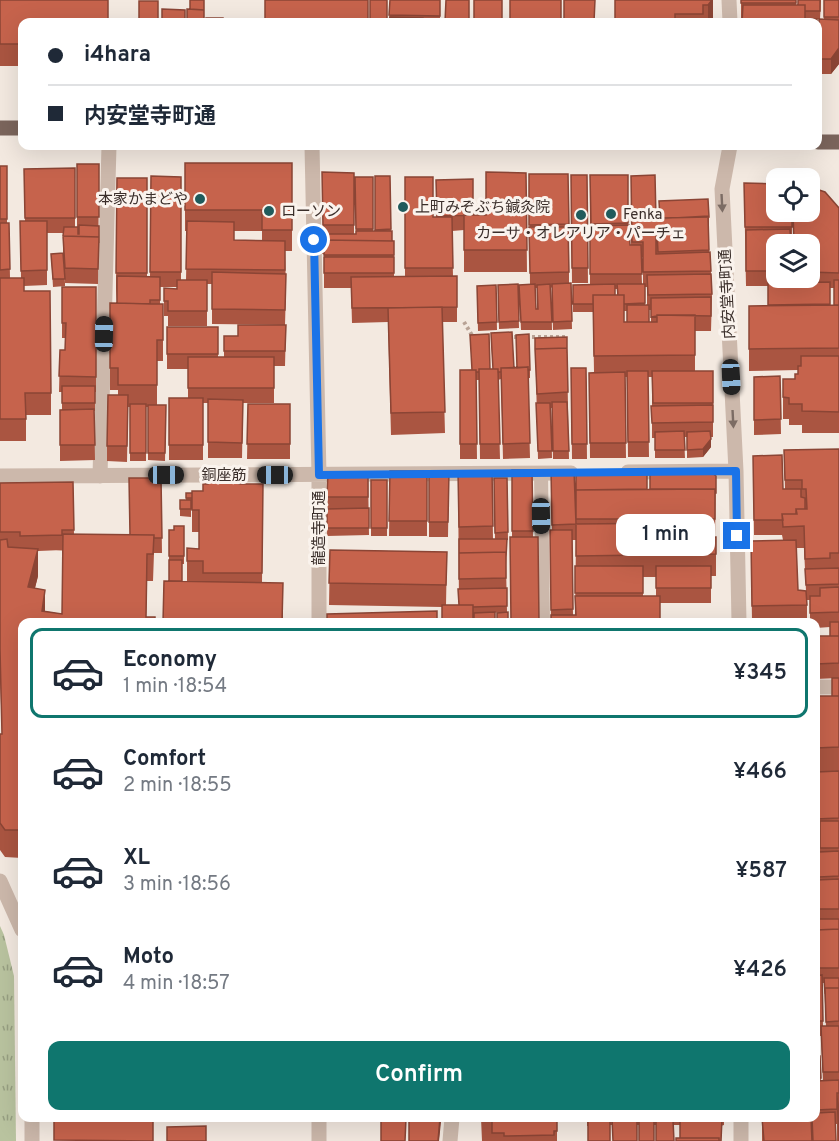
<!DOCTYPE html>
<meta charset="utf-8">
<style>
body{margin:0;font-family:Overpass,"Noto Sans JP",sans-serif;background:#f2f2f3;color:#1f2937;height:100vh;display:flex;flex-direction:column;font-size:22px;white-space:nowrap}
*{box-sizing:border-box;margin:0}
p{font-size:20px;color:#747a83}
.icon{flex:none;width:33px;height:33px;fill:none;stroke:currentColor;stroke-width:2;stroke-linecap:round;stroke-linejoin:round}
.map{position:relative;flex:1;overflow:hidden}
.panel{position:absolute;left:18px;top:618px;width:802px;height:504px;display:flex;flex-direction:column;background:#fff;border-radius:12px;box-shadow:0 6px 24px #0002}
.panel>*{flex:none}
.hud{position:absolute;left:18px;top:18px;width:804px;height:132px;border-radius:12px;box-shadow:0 6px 24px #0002;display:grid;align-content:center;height:132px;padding:0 30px;background:#fff}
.buttons{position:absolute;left:766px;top:168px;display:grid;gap:12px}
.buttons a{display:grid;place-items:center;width:54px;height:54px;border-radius:12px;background:#fff;box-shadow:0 6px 24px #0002;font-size:30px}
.end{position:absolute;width:27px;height:27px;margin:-14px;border:8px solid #1a73e8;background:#fff;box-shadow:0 0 0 3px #fff}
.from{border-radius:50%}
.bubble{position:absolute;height:42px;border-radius:12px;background:#fff;box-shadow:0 6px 24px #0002;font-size:20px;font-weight:600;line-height:42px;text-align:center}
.car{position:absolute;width:18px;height:36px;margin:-18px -9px;border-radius:8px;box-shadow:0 0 4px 2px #0007;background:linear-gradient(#222 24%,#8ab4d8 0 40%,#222 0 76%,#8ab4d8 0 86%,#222 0)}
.hud b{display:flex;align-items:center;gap:21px;height:57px;font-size:22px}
.hud b+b{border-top:2px solid #e0e1e3}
.hud i{width:15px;height:15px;background:#1f2937}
ul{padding:10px 0 0;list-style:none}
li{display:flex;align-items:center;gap:18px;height:90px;margin:0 12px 9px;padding:0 18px;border:3px solid transparent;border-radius:12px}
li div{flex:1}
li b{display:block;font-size:22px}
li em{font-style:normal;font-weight:600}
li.on{border-color:#0f766e}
li>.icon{width:54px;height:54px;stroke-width:1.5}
.primary-button{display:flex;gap:12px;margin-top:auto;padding:12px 30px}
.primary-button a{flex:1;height:69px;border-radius:12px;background:#0f766e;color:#fff;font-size:24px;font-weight:600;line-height:69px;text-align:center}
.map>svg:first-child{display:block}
</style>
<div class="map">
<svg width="839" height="1141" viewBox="0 0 839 1141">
<defs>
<pattern id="park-tufts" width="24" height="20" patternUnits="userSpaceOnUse" patternTransform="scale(1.5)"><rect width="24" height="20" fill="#b9c39f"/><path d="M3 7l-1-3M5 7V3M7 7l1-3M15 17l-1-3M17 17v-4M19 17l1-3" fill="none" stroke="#979f82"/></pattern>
</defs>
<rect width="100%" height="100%" fill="#f3e9e0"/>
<!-- park -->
<path fill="url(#park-tufts)" d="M0,926L4,935L14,976L16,1141H0Z"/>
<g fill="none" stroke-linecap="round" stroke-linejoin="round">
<!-- path -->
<path stroke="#b8a295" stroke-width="4" stroke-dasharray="3 3" stroke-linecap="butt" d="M464,322L473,337H476
M508,337H568"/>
<!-- lane -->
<path stroke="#ccb8ab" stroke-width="14" d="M541,473L543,622"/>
<!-- street -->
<path stroke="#ccb8ab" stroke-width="15" d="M729,0L730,22
M312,146L319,475V622
M730,146L722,189L736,471L739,622
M628,472L736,471
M0,476L571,473
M100,476L109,146
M816,687H839
M0,881L22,930
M32,1118V1141
M319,1141V1118
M450,1141L452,1118
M741,1141V1118"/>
<!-- primary -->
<path stroke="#7b655c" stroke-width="15" d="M0,128H22
M818,142H839"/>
</g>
<!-- wall -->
<path fill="#aa5541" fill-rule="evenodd" d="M0,0L22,22V66H0Z
M390,0H440V22H389Z
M713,0V22H615Z
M741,0H796V5L821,0L820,19L741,18Z
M824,0H839V64L831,74H819V19L824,20Z
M185,163H292V251H285L286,289L285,325L212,324V284H207V326H168V316H164V288L177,289V287H160V304H163V361H157V405H166L165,461L148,460V407H146V461H130V407H128L127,462L107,461V446L118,395V390H110V303H117L116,288L117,178H147V277H150L151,176L181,177V280H186L187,231H185ZM234,231H262V240H234Z
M77,164H99L98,284L65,283L63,250L64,233H47V285L24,286V291L51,393V415H26V441H0V166H7V223H9L10,278H21L20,221H25L24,169L75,168V227H77Z
M322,172L354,173V234H356L355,177H373V231H375V176H390L391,231L392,241H394V277L405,276V177L433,217H436V180L473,215H486L526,173L527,272H464V230L452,231L453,276H457V322H442L445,433L391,435L388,322L352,323L351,288H324V254H322V242L323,234Z
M529,174L569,224V284L571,283L572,329L553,330L552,287L551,288L552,330H521L519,285H530ZM535,288H537V309H536Z
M571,175H587L588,283H572Z
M590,175H628V225L630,245H631V176L656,219L709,217V252H710L712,294L711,331H695V371H713V437H711V447L703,457L687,458V437H684L685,458H655V438H652V377H648L649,457H628L627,377H625L626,458H590L589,373L594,372L593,312H573V304L590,285ZM641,257H643V284H642ZM645,287H647V305H645ZM615,289H617V295H615ZM649,310H651V322H649ZM624,311H627V322H624Z
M744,183L777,212H810L839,208V433H802V425H789V419H783V379H795L798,374V370L749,371V306H768V286H746ZM792,222H793L810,244V278H794V282H791V278H777V244L792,242ZM830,288H834V305H830Z
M51,254L65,279V286L53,287Z
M518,284L519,328L499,329L498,285Z
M496,285L497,330L478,331L477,286Z
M62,287H96V392H95V411H94L95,460L60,461V410H62V392H59L60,350H65L66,338H62Z
M286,325L285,366H274V403H243L242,458H208V403H203V460H169V398H188V369H167V327H218V357H224V336H238Z
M535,338L567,353L569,459H553L552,408H551L552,458L538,459Z
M491,341L514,368L530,370V378H528L530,458L503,459L501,379L498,380L500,459H480L479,380H476L477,459H460V370L493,369Z
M571,368H586L587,459H572Z
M780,376L781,434L754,435V377Z
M248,404H290V459H247Z
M839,449V678L816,679V636H830V627L816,628V622H810V600H807V620L752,621L751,556L783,540L782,535H754L753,456L783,489H785L784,450ZM796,548H804L806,591L798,590Z
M512,470H532L533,537H512Z
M551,470L576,524V470L647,489L716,476L715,538L716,537V576H711V603H660L551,622L550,530H552ZM572,540H576L575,615H573ZM643,577H656V596H643Z
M390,471H427V536H389Z
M492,471L493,539H495L494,478H507L508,540H507L506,565L507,612L473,614L442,607L329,605L330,550L447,552L446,605H459L458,472Z
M328,472H368L369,535L327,536Z
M429,472H449L448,537H429Z
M161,478L162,553H154L153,581H147L146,617L22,622V858L5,857L0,850V734H2L0,676V483L73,482L74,534L130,535ZM62,546V614L45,611L35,588L38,576V551L62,550Z
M371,480H387V536H371Z
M208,481H240V484H263L262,583H283V622H163L164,581H169V530H174V526H184V564H182V581H187V548L199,549V532H192V506H191V517L180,516V500H186V493H192V491H203V484H208Z
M839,678V1141H837V1124H835L836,1141H813L812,1125H811L812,1141H762V1118H816V1056H820L821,1081H823L821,1036H816V880H819V852H820V834H816V696H832ZM822,983H824L826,1026H823Z
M481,1118H557V1141H482Z
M587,1118H637L612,1125L587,1126Z
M637,1118H669V1120H671V1118H724V1125L680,1138V1125H637Z"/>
<!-- shaded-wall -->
<path fill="#8b4535" d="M712,0H713V22H708V5Z
M839,48V64L831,74V59Z
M711,439V447L703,457V449Z
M38,549V576L28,615V587Z
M45,590V617L42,611Z
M440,1118H442L441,1122L439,1141H438Z"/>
<!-- building -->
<path fill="#c6634c" stroke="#8b4535" stroke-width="1.5" d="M0,0H108V22H22V44H0Z
M190,0H204V10L190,9Z
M265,0H368V22H265Z
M370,0H387V22H370Z
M390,0H440V16L389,15Z
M446,0H469V22H445Z
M474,0H502V22H474Z
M510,0H561V22H510Z
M564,0H595L594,22H564Z
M615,0H712L708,5H703V14H675V21L653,22H615Z
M741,0H796V3H741Z
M798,0H820V11H805V5H798Z
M824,0H839V17H824Z
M139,1H158V22H139Z
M743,5H805V22H742Z
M162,9L185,10V22H162Z
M187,9L204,10V22H187Z
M390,17L423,18V22H389Z
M206,18H223V22H206Z
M806,19H817V22H806Z
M819,19L839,20V48L831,59H819Z
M259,21V22H230Z
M185,163H292V230H262V210H185Z
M77,164H99V217H77Z
M0,166H7V219H0Z
M75,168V218H25L24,169Z
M322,172L354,173V225H323Z
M486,172L526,173L527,250H464V215H486Z
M529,174H568L569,224L529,225Z
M571,175H587L588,268H572Z
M590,175H628V223L591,224Z
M655,175L656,219L708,216L709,250L658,252L657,232H656V254L710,252L711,271L643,272V242H632L631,176Z
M151,176L181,177V272H150Z
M375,176H390L391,229L375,230Z
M355,177H373V229H356Z
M405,177H433V217H452L453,268H405Z
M117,178H147V273H116Z
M473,179V215L437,216L436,180Z
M744,183L777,184V212H792V227H745Z
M810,187L825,192L839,208V273L810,272V244H794L793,212H810Z
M708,199L709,217L660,218L659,201Z
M20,221H47V270L21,271Z
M187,221L234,222V240L285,241V270L186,269Z
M0,223H9L10,269L0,270Z
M79,225L99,226V243V237L63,236L64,227H78V234H79Z
M629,225L630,245H641L642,274H590V226Z
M529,227H568L569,272L530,273Z
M790,229L791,244H777V271H746V230Z
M356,231H392V241L324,240V246H322V234H356Z
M63,236L99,237L98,269L65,268Z
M324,240L394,241V255H324Z
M63,253L65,279H53L51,254Z
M324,257H394V273H324Z
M212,272L286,274L285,310L212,309Z
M711,274L712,294L648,295L647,275Z
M117,276L160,277V300H150V304L117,303Z
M457,276V307L352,308L351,277Z
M0,278H24V291H50L51,393H25L26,419H0Z
M177,280H207V311H168V301H164V288L177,289Z
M834,280H839V305H834Z
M830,282V304L768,305V283Z
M571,283L572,321L553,322L552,284Z
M518,284L519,321L499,322L498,285Z
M535,284L536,309H538L537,285L550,284L552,322H521L519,285Z
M615,284V295H593V304H573V285Z
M617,284H645V303L624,304V295H618Z
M496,285L497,322L478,323L477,286Z
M62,287H96V377L59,376L60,350H65L66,323H62Z
M593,295H624V322H657V315H695V355L594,356Z
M711,297V316L657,315V316L651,317V298Z
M110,303L163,304V340H157V385H118V368H110Z
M627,305H649V322H627Z
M839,305V348L749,349V306Z
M442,307L445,412L391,413L388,308Z
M238,325H286L285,351H224V336H238Z
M167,327H218V354H167Z
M512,332L514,368H501V372H498V369H493L491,333Z
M489,334L490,369H479V372H476V370H472L470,335Z
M529,334L530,370H528V367L517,368L516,335Z
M567,337V353V348L535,349V338Z
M567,348L568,392L537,394L535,349Z
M801,356H839V412L802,411V404H789V398L783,397V379H795V374H798V366H801Z
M188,357H274V388H188Z
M528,367L530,443L503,444L501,368Z
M571,368H586L587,444H572Z
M479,369H498L500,444H480Z
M460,370H476L477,444H460Z
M627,371H648L649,442H628Z
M652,371H713V403H653Z
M625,372L626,443H590L589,373Z
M780,376L781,419L754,420V377Z
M62,386H95V403H62Z
M108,395H128L127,446H107Z
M169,398H203V445H169Z
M208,399L243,400L242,443L208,442Z
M552,402H567L569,451H553Z
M536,403H550L552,451H538Z
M130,404H146V453H130Z
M248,404H290V444H247Z
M148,405H166L165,453H148Z
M713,405V422L652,423L651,406Z
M94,409L95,445H60V410Z
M684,431L685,450H655V432Z
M710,431L711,439L703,449L687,450V432Z
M839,449V553H830V558L805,559L804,526L783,527L782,514H797L796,509H807L806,489H802V480H785L784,450Z
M782,455L783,489H801V497L805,498V509H796V514H782L783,520H754L753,456Z
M512,470H532L533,531H512Z
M551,470H574L576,524L552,525Z
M576,470L647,471V489L576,490V494Z
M650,470H708L716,476V493H715V489H650Z
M390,471H427V521H389Z
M492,471L493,526L459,527L458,472Z
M328,472H368V497H327Z
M429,472H449L448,522H429Z
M129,478H161L162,538H154V535H130Z
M494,478H507L508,532L495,533Z
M371,480H387V528H371Z
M208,481H240L239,484H263L262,573H203V561H187V548L199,549V510H192V491H203V484H208Z
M73,482L74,530H62V535L20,536V532H0V483Z
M715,489V519H576V490Z
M186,493H192V498H186Z
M180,500H191V509H180Z
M369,508V528H327V509Z
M687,523V538L716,537V554L576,556V524Z
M174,526H184V556H169V530H174Z
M550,530H572L573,609L551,610Z
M63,534L154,535L153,554H147L146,617H155V622H22V830H5L0,823V734H2L0,649V540L7,539L8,547L38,549L28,587L45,590L42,611L62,614Z
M510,537H538L539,622H511Z
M459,539H507L506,557V552L459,553Z
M796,540L798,590L806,591L807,605L752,606L751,541Z
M330,550L447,552L446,585L329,583Z
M506,552V578L459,579V553Z
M169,560H182V581H169Z
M575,566H643V593H575Z
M656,566H711V588H656Z
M839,568V584L806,585L805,569Z
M164,581L283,583L282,622H163Z
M839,587V612L810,613V596H820V588Z
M507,588V606L473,607V605H459L458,589Z
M575,596H660V622H551V615H576Z
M442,605H473V622H442Z
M437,611V622H327V614Z
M495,612V622H474V613Z
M508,612V622H497V613Z
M663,621H711V622H663Z
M830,622H839V636H830Z
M816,636H839V663L816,664Z
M832,678H839V696H832Z
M816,696H839V747L816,748Z
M839,771V818L816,819V772Z
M820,821H839V848H820Z
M839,851V876L819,877V852Z
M839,879V909H816V880Z
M816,919H839V929L816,930Z
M839,929V968H816V930Z
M822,975L823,1021H816V976Z
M824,978H839V988H825V994Z
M825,988H839V1021L826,1022Z
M821,1026H839V1072H823Z
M816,1056H820L821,1078H816Z
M839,1080V1093H837V1109L816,1110V1081Z
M837,1093H839V1141Z
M835,1112L836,1141H813L812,1118H816V1113Z
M54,1118H153V1141L54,1140Z
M381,1118H406L405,1141H381Z
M409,1118H440L438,1141H409Z
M488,1118H557V1131H554V1135L504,1136V1133H492V1118L488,1119Z
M588,1118H610V1141H588Z
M612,1118H637V1141H613Z
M680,1118H722L721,1141H719V1138H680Z
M762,1118H811L812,1141H764Z
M639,1120L654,1121V1141H639Z
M656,1120H673L674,1141H656Z
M206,1126V1141H167V1127Z
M676,1138H719V1141H676Z"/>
<!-- one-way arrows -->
<defs><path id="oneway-solid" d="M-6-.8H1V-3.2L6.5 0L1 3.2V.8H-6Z" transform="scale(1.5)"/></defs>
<g fill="#7c6c64">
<use href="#oneway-solid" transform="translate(722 203) rotate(87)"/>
<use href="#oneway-solid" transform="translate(733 419) rotate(87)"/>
</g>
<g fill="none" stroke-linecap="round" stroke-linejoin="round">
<!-- route -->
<path stroke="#1a73e8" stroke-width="8" d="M314,240L319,475L736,471L737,536"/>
</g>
<!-- markers -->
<g fill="#205b5c" stroke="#faf3ed" stroke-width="2">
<circle cx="200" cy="199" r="6"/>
<circle cx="403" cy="207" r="6"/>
<circle cx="269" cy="211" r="6"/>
<circle cx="611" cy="214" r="6"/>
<circle cx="581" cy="215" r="6"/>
</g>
<g text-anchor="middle" stroke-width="6" stroke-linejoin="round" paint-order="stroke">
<!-- poi labels -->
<g font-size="15" fill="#3a2e2a" stroke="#faf3ed" text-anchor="start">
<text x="188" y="204" text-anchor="end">本家かまどや</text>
<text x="415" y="212">上町みぞぶち鍼灸院</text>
<text x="281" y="216">ローソン</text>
<text x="623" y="219">Fenka</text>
<text x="581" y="238" text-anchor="middle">カーサ・オレアリア・パーチェ</text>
</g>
<!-- street labels -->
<g font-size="15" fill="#3a2e2a" stroke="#faf3ed">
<text transform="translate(727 294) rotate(-93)" y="5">内安堂寺町通</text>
<text x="224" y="480">銅座筋</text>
<text transform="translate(319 528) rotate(-90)" y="5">龍造寺町通</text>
</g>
</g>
</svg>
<div class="buttons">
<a><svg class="icon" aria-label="locate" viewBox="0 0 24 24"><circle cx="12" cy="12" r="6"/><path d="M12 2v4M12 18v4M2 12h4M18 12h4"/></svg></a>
<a><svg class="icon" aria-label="layers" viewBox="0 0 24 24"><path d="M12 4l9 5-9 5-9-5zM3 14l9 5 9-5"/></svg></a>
</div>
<i class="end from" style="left:314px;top:240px"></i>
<i class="end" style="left:737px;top:536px"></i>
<div class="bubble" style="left:616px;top:514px;width:99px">1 min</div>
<i class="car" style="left:104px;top:334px;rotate:1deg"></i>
<i class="car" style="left:731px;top:377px;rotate:177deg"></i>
<i class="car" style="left:166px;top:475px;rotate:90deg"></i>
<i class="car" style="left:275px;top:475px;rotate:270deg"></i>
<i class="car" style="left:541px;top:516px;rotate:179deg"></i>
<div class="hud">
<b><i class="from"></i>i4hara</b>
<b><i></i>内安堂寺町通</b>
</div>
<section class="panel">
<ul>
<li class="on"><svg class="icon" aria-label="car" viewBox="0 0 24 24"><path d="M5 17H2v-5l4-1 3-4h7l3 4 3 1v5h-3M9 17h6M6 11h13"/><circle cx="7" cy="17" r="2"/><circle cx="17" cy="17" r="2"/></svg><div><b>Economy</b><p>1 min · 18:54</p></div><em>¥345</em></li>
<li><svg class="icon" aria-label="car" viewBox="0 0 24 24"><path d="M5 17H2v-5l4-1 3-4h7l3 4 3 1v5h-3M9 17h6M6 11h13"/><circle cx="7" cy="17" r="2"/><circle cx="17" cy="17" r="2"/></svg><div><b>Comfort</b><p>2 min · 18:55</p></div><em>¥466</em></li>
<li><svg class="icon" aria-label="car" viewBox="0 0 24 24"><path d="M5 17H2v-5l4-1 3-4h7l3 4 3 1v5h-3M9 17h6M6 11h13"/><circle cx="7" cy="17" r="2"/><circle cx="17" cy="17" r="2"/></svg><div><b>XL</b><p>3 min · 18:56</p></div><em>¥587</em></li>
<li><svg class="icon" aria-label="car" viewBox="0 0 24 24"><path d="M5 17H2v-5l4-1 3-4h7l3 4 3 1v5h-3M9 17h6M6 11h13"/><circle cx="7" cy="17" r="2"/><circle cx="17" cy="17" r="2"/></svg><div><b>Moto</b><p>4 min · 18:57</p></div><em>¥426</em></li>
</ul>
<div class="primary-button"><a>Confirm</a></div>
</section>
</div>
